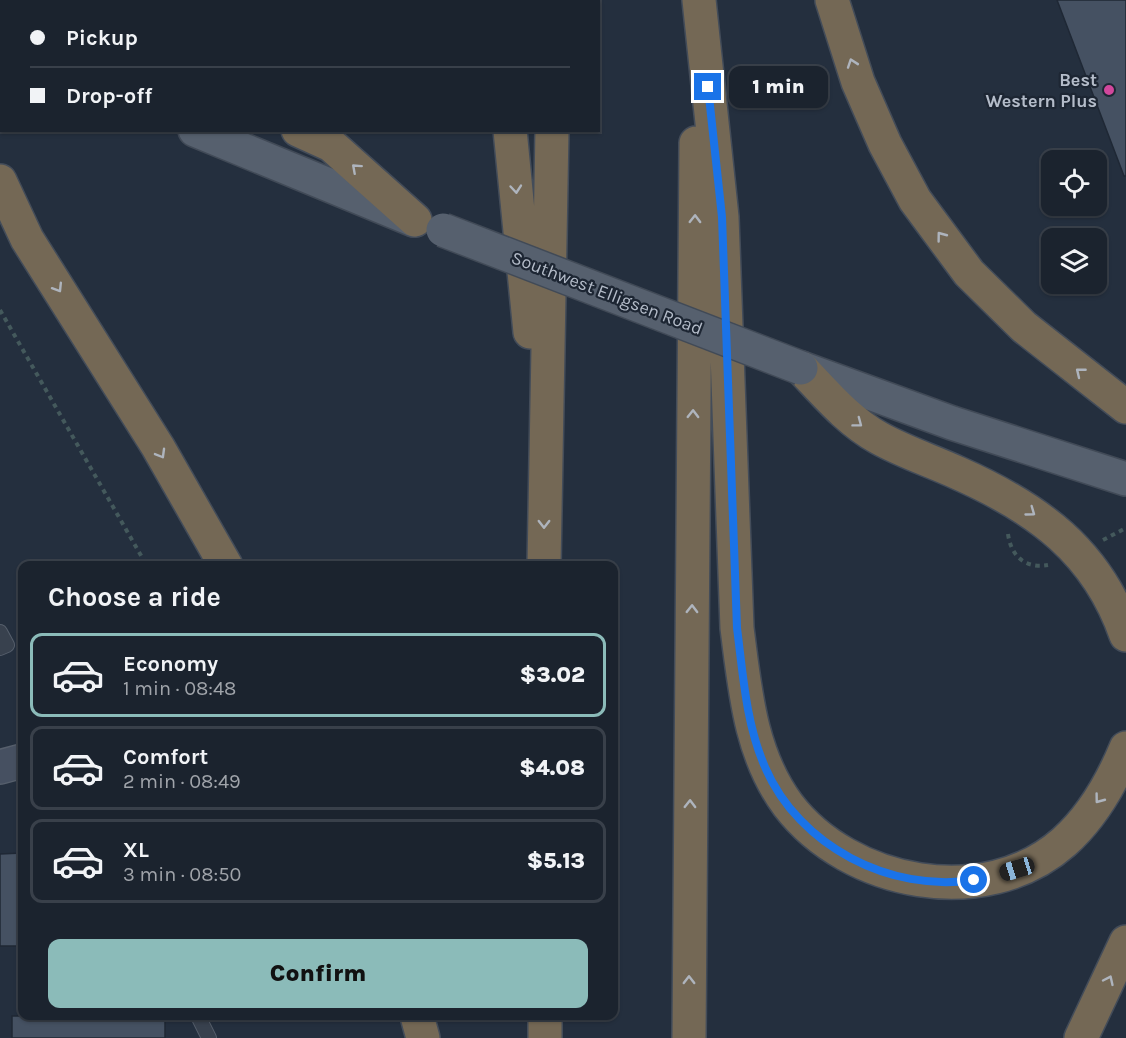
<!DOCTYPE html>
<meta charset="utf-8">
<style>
body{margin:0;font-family:Karla,sans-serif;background:#242b36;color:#f1f3f6;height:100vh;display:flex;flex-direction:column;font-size:22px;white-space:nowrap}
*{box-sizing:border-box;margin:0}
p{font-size:20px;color:#a0a4aa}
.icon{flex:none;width:33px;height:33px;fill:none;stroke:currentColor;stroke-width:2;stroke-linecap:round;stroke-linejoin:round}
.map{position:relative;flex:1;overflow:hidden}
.drawer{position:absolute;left:18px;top:561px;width:600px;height:459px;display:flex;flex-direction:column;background:#1b232e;border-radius:12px;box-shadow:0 2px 4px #0004,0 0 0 2px #39404a}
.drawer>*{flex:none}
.hud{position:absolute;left:0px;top:0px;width:600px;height:132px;box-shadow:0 2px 4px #0004,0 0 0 2px #39404a;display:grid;align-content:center;height:132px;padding:0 30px;background:#1b232e}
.buttons{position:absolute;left:1041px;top:150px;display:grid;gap:12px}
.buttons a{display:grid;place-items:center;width:66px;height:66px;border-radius:12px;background:#1b232e;box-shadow:0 2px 4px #0004,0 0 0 2px #39404a;font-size:30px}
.end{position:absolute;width:27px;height:27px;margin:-14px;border:8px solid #1a73e8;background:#fff;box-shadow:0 0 0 3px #fff}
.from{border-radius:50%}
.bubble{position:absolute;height:42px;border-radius:12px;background:#1b232e;box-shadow:0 2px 4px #0004,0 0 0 2px #39404a;font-size:20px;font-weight:800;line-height:42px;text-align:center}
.car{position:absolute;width:18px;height:36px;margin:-18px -9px;border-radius:8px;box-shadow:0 0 4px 2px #0007;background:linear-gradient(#222 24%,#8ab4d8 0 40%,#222 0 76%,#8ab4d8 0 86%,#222 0)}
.hud b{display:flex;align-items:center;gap:21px;height:57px;font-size:22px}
.hud b+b{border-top:2px solid #39404a}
.hud i{width:15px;height:15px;background:#f1f3f6}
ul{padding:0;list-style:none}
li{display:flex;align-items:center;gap:18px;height:84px;margin:0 12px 9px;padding:0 18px;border:3px solid #39404a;border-radius:12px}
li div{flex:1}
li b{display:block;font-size:22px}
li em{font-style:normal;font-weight:800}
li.current{border-color:#8bbbb9}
li>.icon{width:54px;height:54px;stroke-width:1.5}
h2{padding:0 30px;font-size:27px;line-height:72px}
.button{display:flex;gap:12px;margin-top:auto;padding:12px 30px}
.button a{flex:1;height:69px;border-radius:12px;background:#8bbbb9;color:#111;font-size:24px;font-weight:800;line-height:69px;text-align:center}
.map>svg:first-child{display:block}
</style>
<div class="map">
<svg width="1126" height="1038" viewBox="0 0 1126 1038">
<rect width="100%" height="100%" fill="#242f3e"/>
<!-- building -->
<path fill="#455162" stroke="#1f2835" stroke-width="1.5" d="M1057,0H1126V176H1124Z
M22,853V946H0V854Z
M12,1016H165V1038H12Z"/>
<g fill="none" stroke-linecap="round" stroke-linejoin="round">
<defs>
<path id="lane" d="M0,632L7,645L0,648
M198,1016L209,1038"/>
<path id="secondary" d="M0,767L22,761"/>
<path id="primary" d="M0,25L2,26
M195,130L414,220
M801,368L952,423L1126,479"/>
<path id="highway" d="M121,0L122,2
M501,0V2
M699,0L722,217L737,628C745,690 750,754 788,805C849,885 985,912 1064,842C1092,817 1112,782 1126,748
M832,0L858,82L885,144L915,200L969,273L1024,327L1126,407
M555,2V0
M298,130L331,145L415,220
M510,130L530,332
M0,181L27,239L158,447L226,566
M801,368C825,393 848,421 879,438C904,452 932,461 958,473C1037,508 1097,551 1126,635
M544,566L552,130
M417,1016L423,1038
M545,1016V1038
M689,1038L696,143
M1081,1038L1126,942"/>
</defs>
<!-- lane casing -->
<use href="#lane" stroke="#565f6c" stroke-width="16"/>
<!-- secondary casing -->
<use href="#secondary" stroke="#565f6c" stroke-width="36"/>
<!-- primary casing -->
<use href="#primary" stroke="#414a57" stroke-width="36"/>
<!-- highway casing -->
<use href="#highway" stroke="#434c59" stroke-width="36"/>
<!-- path -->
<path stroke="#44595c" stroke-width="4" stroke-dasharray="4.5 4.5" stroke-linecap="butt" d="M0,310L147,566
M1008,534C1011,556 1025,569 1048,565
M1103,540L1126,528"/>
<!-- lane -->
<use href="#lane" stroke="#38414e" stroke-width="14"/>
<!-- secondary -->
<use href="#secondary" stroke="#465061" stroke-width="33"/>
<!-- primary -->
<use href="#primary" stroke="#56606e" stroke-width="33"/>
<!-- highway -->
<use href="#highway" stroke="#746855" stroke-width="33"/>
<defs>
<path id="primary-bridge" d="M443,230L801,368"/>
</defs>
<!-- primary-bridge casing -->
<use href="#primary-bridge" stroke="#414a57" stroke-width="36" stroke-linecap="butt"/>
<!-- primary-bridge -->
<use href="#primary-bridge" stroke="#56606e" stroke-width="33"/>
</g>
<!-- one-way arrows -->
<defs><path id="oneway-chevron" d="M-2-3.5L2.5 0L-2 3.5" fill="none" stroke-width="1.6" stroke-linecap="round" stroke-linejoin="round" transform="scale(1.5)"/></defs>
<g stroke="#aeb4bd">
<use href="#oneway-chevron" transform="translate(852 63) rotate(-109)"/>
<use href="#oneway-chevron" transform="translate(356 168) rotate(-138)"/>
<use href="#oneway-chevron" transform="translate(516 189) rotate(85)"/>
<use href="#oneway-chevron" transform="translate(695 219) rotate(-89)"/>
<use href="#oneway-chevron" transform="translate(941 236) rotate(-127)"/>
<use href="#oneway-chevron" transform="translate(58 288) rotate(58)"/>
<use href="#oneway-chevron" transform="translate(1080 372) rotate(-141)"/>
<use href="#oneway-chevron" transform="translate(693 414) rotate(-89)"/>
<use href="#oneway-chevron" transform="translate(858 423) rotate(37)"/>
<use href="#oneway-chevron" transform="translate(161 454) rotate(60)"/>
<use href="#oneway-chevron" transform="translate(1031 512) rotate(36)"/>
<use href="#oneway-chevron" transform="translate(544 524) rotate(90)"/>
<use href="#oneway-chevron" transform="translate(692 609) rotate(-89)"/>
<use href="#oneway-chevron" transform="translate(1099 799) rotate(127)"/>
<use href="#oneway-chevron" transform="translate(690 804) rotate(-89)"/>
<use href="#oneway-chevron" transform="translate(689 980) rotate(-90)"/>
<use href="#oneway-chevron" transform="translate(1109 980) rotate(-65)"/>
</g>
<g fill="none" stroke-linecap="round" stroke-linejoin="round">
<!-- route -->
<path stroke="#1a73e8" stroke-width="8" d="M708,87L722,217L737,628C743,674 746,724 765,767C799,846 890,893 974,880"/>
</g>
<!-- markers -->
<circle fill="#d1479c" stroke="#1d2633" stroke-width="2" cx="1109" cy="90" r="6"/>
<g text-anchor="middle" stroke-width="4.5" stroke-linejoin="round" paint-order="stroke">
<!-- poi labels -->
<g font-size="18" font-weight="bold" fill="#b4bcc9" stroke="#1d2633" text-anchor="end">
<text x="1097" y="86">Best<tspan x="1097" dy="21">Western Plus</tspan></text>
</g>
<!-- street labels -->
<g font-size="18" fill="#b4bcc9" stroke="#1d2633">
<text transform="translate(607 293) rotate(21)" y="6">Southwest Elligsen Road</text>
</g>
</g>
</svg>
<div class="buttons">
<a><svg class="icon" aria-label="locate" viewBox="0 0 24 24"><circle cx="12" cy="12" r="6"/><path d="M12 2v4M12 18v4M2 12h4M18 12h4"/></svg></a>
<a><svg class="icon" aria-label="layers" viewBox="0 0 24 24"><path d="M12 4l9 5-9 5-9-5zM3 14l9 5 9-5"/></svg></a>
</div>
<i class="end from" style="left:974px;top:880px"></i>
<i class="end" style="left:708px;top:87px"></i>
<div class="bubble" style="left:729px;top:66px;width:99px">1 min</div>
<i class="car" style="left:1017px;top:869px;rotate:253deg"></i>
<div class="hud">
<b><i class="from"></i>Pickup</b>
<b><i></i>Drop-off</b>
</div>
<section class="drawer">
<h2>Choose a ride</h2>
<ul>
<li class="current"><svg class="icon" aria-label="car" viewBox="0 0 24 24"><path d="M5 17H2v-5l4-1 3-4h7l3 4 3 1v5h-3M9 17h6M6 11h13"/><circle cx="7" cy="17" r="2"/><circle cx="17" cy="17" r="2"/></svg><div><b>Economy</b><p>1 min · 08:48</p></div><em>$3.02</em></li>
<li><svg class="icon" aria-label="car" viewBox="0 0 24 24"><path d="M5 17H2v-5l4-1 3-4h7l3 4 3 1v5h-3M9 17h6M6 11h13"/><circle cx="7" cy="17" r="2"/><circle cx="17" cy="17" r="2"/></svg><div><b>Comfort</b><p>2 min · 08:49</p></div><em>$4.08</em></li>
<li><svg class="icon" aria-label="car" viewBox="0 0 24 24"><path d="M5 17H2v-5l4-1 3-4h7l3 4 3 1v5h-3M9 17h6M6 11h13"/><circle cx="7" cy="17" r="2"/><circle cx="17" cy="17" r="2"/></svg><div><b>XL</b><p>3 min · 08:50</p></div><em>$5.13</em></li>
</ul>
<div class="button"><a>Confirm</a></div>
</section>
</div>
